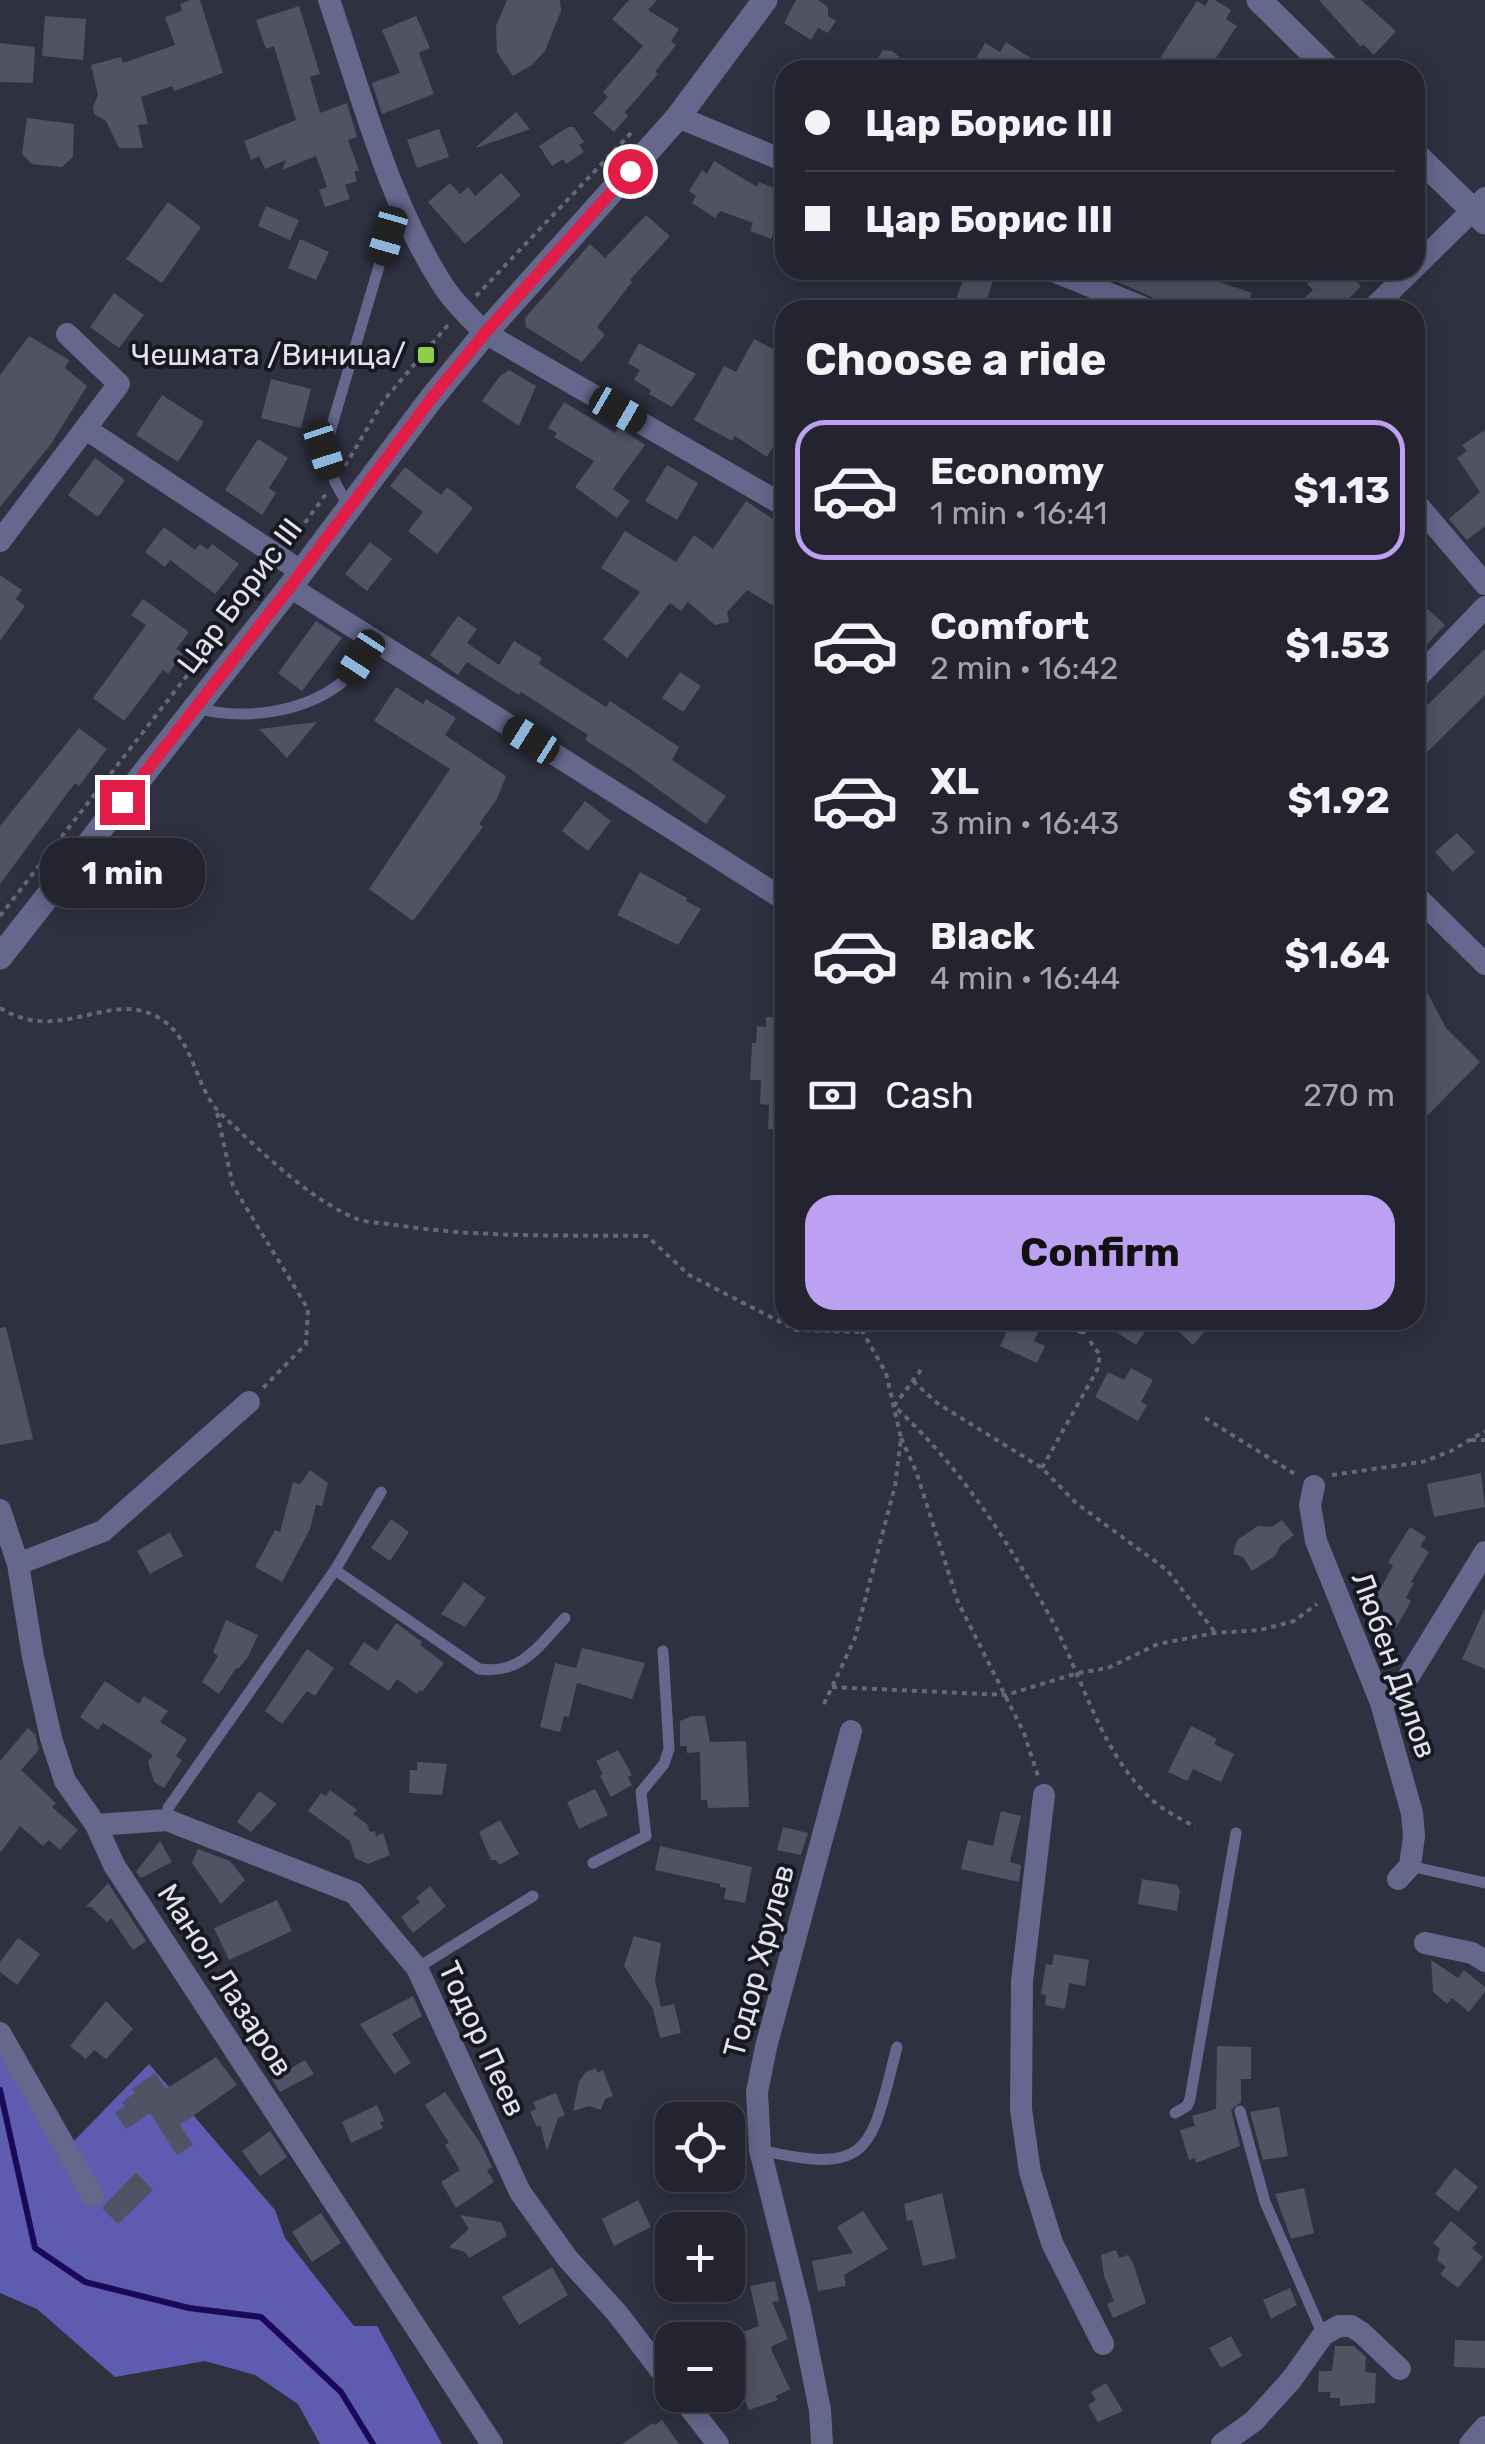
<!DOCTYPE html>
<meta charset="utf-8">
<style>
body{margin:0;font-family:Rubik,sans-serif;background:#2b2c38;color:#f1f3f6;height:100vh;display:flex;flex-direction:column;font-size:38px;white-space:nowrap}
*{box-sizing:border-box;margin:0}
p{font-size:32px;color:#a3a4ab}
.icon{flex:none;width:55px;height:55px;fill:none;stroke:currentColor;stroke-width:2;stroke-linecap:round;stroke-linejoin:round}
.map{position:relative;flex:1;overflow:hidden}
.side{position:absolute;left:775px;top:300px;width:650px;height:1030px;display:flex;flex-direction:column;background:#232430;border-radius:30px;box-shadow:0 5px 25px #0003,0 0 0 2px #40414c}
.side>*{flex:none}
.guide{position:absolute;left:775px;top:60px;width:650px;height:220px;border-radius:30px;box-shadow:0 5px 25px #0003,0 0 0 2px #40414c;display:grid;align-content:center;height:220px;padding:0 30px;background:#232430}
.buttons{position:absolute;left:655px;top:2102px;display:grid;gap:20px}
.buttons a{display:grid;place-items:center;width:90px;height:90px;border-radius:20px;background:#232430;box-shadow:0 5px 25px #0003,0 0 0 2px #40414c;font-size:50px}
.end{position:absolute;width:45px;height:45px;margin:-22px;border:12px solid #e11d48;background:#fff;box-shadow:0 0 0 5px #fff}
.from{border-radius:50%}
.bubble{position:absolute;height:70px;border-radius:30px;background:#232430;box-shadow:0 5px 25px #0003,0 0 0 2px #40414c;font-size:32px;font-weight:700;line-height:70px;text-align:center}
.car{position:absolute;width:30px;height:60px;margin:-30px -15px;border-radius:12px;box-shadow:0 0 8px 2px #0007;background:linear-gradient(#222 24%,#8ab4d8 0 40%,#222 0 76%,#8ab4d8 0 86%,#222 0)}
.guide b{display:flex;align-items:center;gap:35px;height:95px;font-size:38px}
.guide b+b{border-top:2px solid #40414c}
.guide i{width:25px;height:25px;background:#f1f3f6}
ul{padding:0;list-style:none}
li{display:flex;align-items:center;gap:30px;height:140px;margin:0 20px 15px;padding:0 10px;border:5px solid transparent;border-radius:30px}
li div{flex:1}
li b{display:block;font-size:38px}
li em{font-style:normal;font-weight:700}
li.on{border-color:#bca0f2}
li>.icon{width:90px;height:90px;stroke-width:1.5}
h2{padding:0 30px;font-size:45px;line-height:120px}
.pay{display:flex;align-items:center;gap:25px;height:110px;padding:0 30px;font-size:38px}
.pay p{margin-inline-start:auto}
.cta{display:flex;gap:20px;margin-top:auto;padding:20px 30px}
.cta a{flex:1;height:115px;border-radius:30px;background:#bca0f2;color:#111;font-size:40px;font-weight:700;line-height:115px;text-align:center}
.map>svg:first-child{display:block}
</style>
<div class="map">
<svg width="1485" height="2444" viewBox="0 0 1485 2444">
<rect width="100%" height="100%" fill="#2f3040"/>
<!-- forest -->
<path fill="#5e5cb0" d="M0,2021L67,2148L149,2064L275,2210L285,2238L354,2326H377L442,2444H320L298,2404L255,2375L205,2361L115,2377L37,2309L0,2293Z"/>
<g fill="none" stroke-linecap="round" stroke-linejoin="round">
<!-- stream -->
<path stroke="#1c0859" stroke-width="6" d="M0,2090L35,2248L85,2282L189,2308L261,2317L341,2392L373,2444"/>
</g>
<!-- building -->
<path fill="#515263" d="M190,0H200L223,73L174,91L172,86L141,97L148,124L138,125L143,148H119L106,121L94,114L93,107L98,95L91,65L121,57L123,63L175,45L165,17L182,11L180,4Z
M507,0H560L561,11L545,51L532,65L513,76L497,52L496,26Z
M629,0H657L648,10L679,29L671,41L676,45L655,72L658,74L625,112L628,116L614,132L593,113L608,97L603,92L643,46L612,19Z
M796,0H818L828,7V16L836,21L828,33L818,28L811,40L784,23Z
M1209,0H1215L1231,10L1226,19L1237,26L1208,70H1167L1157,63L1197,1L1205,6Z
M1319,0H1361L1396,31L1374,55L1363,44L1361,47Z
M299,6L320,74L310,77L320,113L347,103L357,137L348,140L359,170L354,172L357,181L345,185L350,199L325,207L319,190L327,187L316,156L282,170L286,160L265,169L259,156L251,160L244,141L296,120L274,46L266,49L256,20Z
M45,16L86,19L83,60L42,56Z
M416,16L430,48L419,53L434,94L382,114L372,83L400,73L382,30Z
M1006,42L1024,54L1053,70H969L985,43L1000,52Z
M0,43L35,47L33,83L0,82Z
M883,50L892,51L915,70H870Z
M516,112L530,129L476,148V147Z
M27,118L74,124L73,157L62,167L32,164L22,154Z
M568,127H574L584,142L579,145L584,152L566,164L563,159L552,166L539,146Z
M439,129L449,157L417,168L407,140Z
M714,161L757,187L759,182L785,192V202L771,239L750,231L753,223L720,211L715,218L692,203L696,196L689,191L702,170L707,174Z
M501,173L521,195L465,244L428,202L450,183L460,194L468,187L475,196Z
M168,202L201,227L162,283L126,259Z
M266,206L299,220L290,240L258,226Z
M646,215L670,236L630,280L632,282L597,327L605,335L582,362L526,327L525,318L590,244L605,258Z
M300,239L329,252L316,280L288,268Z
M967,270L994,278L983,310H952Z
M1091,270H1183L1252,293L1245,310H1180Z
M1320,270H1344L1361,286L1338,310H1292L1313,290L1307,284Z
M114,293L144,315L119,348L90,327Z
M29,336L69,360L65,368L87,386L51,444L0,507V375Z
M754,339L785,355V428L767,457L735,436L732,441L694,420L724,366L736,372Z
M639,343L696,374L672,407L649,394L651,390L634,380L640,370L628,363Z
M509,370L536,386L519,426L482,401L500,376Z
M271,379L311,389L301,428L261,418Z
M162,395L204,422L178,462L136,435Z
M564,402L615,433L619,427L645,445L613,489L630,501L617,518L575,487L594,461L554,437L557,433L548,428Z
M1485,430V526L1467,540L1449,519L1480,492L1457,458L1467,451L1462,445Z
M258,439L288,458L269,488L276,493L262,515L225,490Z
M95,458L125,480L98,517L68,495Z
M667,465L698,483L677,520L645,501Z
M405,467L441,495L447,487L473,508L437,554L408,531L423,512L390,486Z
M746,501L785,527V613L747,590L727,612L729,622L715,625L688,602L681,611L670,603L627,658L603,639L640,592L601,568L625,531L676,562L694,535L713,549Z
M164,527L195,550L200,544L208,550L212,544L239,564L215,594L170,560L165,567L145,552Z
M370,542L392,559L367,591L345,574Z
M0,575L22,590L16,599L25,606L0,641Z
M1415,597L1445,625L1415,657Z
M143,599L189,632L176,649L183,654L168,674L163,670L124,721L93,698L146,625L131,615Z
M458,616L477,629L467,643L499,665L514,641L542,658L539,664L606,707L610,701L679,747L672,760L726,796L706,824L629,768L585,740L588,735L521,692L519,695L467,662L458,675L430,655Z
M316,621L342,638L302,691L278,673Z
M1485,649V695L1415,764V717Z
M680,672L701,686L683,712L662,698Z
M396,687L423,704L426,699L456,718L445,735L506,776L497,799L479,824L483,827L413,921L369,889L450,769L374,721Z
M317,722L287,758L259,729Z
M79,728L107,749L79,786L75,783L0,884V826Z
M585,801L611,821L588,851L562,831Z
M1457,833L1475,852L1453,872L1435,852Z
M640,872L687,898L686,901L701,909L678,945L617,915Z
M1415,969L1446,1028L1480,1062L1425,1118L1415,1109V1070L1427,1057L1415,1034Z
M766,1017L785,1018V1130L768,1129L769,1105L760,1104L761,1080H750L752,1043H756L757,1026L766,1027Z
M1012,1320H1044L1034,1341L1045,1346L1037,1363L1000,1346Z
M1098,1320H1153L1136,1345Z
M1166,1320H1215L1193,1345Z
M6,1327L33,1439L0,1445V1328Z
M1131,1368L1153,1380L1141,1402L1147,1405L1138,1421L1095,1397L1108,1372L1124,1380Z
M310,1470L328,1483L322,1506L316,1505L310,1529L282,1582L255,1567L275,1530L280,1532L293,1482L300,1484Z
M1481,1473L1485,1507L1434,1517L1427,1484Z
M391,1519L409,1532L390,1561L371,1548Z
M1282,1520L1294,1535L1281,1545L1275,1556L1252,1571L1243,1557L1233,1554L1237,1540L1258,1526L1272,1527Z
M1410,1527L1426,1537L1420,1546L1429,1552L1411,1582L1414,1583L1406,1598L1411,1601L1396,1628L1366,1614L1393,1566L1388,1562Z
M170,1532L183,1556L150,1574L137,1551Z
M464,1582L486,1598L465,1627L441,1614Z
M1485,1608V1669L1462,1659Z
M226,1620L258,1635L248,1657L238,1669L236,1668L219,1694L202,1682L218,1656L213,1652Z
M396,1623L422,1642L420,1645L444,1663L422,1692L420,1690L417,1694L397,1679L389,1691L349,1664L364,1642L377,1651Z
M582,1648L645,1663L632,1699L577,1683L569,1717L564,1716L560,1732L540,1727L555,1663L576,1668Z
M307,1649L334,1668L315,1696L307,1691L282,1724L265,1711Z
M105,1681L139,1704L144,1696L168,1711L160,1722L187,1739L176,1756L182,1760L164,1788L154,1782L148,1762L153,1755L103,1723L98,1730L80,1717Z
M692,1716H705L710,1742L746,1741L749,1807L708,1808L707,1800H701L700,1752L687,1753V1746H680V1721Z
M1191,1726L1217,1739L1214,1744L1234,1754L1221,1782L1193,1769L1187,1781L1168,1772Z
M28,1728L35,1734L39,1750L21,1770L56,1803L52,1807L78,1830L60,1850L49,1840L43,1846L20,1826L0,1853V1761Z
M618,1750L632,1775L628,1777L632,1785L611,1797L600,1776L603,1774L596,1761Z
M417,1762L447,1764L442,1795L409,1793L410,1770H417Z
M595,1789L608,1815L579,1829L567,1802Z
M330,1790L357,1810L353,1814L367,1824L370,1832L375,1831L376,1836L383,1833L390,1855L368,1864L355,1858L350,1841L308,1811L321,1793L326,1796Z
M259,1791L277,1804L251,1832L237,1822Z
M1001,1811L1021,1816L1010,1862L1021,1865L1019,1882L961,1869L968,1840L993,1846Z
M500,1820L519,1854L499,1865L496,1860H491L479,1832Z
M783,1827L808,1833L801,1855L777,1850Z
M160,1841L172,1862L141,1878L136,1872Z
M660,1846L752,1867L745,1903L724,1899L726,1888L720,1887V1884L655,1870Z
M198,1849L230,1861L245,1880L221,1904L192,1863Z
M1142,1879L1177,1885L1180,1891L1177,1911L1138,1904Z
M108,1883L146,1941L133,1950L111,1918L107,1922L91,1907H86Z
M430,1886L446,1906L413,1933L401,1917L420,1902L416,1898Z
M277,1900L292,1931L229,1960L214,1928Z
M634,1936L661,1943L655,1980L661,2007L674,2004L681,2033L660,2038L653,2009L624,1966Z
M18,1938L40,1954L17,1985L0,1972V1962Z
M1054,1954L1089,1960L1085,1986L1069,1983L1065,2009L1045,2005L1046,1995L1041,1994L1046,1964L1052,1965Z
M1431,1960L1458,1978L1464,1970L1485,1987V1992L1469,2012L1452,1998L1447,2004L1433,1992Z
M413,1996L422,2016L392,2034L411,2063L394,2074L360,2024Z
M106,2001L133,2029L106,2059L94,2050L86,2059L70,2046Z
M1217,2046L1251,2047V2079H1241V2102L1231,2110L1240,2146L1196,2163L1195,2158L1189,2160L1180,2130L1195,2126L1192,2116L1216,2109Z
M216,2057L237,2085L180,2125L193,2145L177,2155L150,2113L126,2129L115,2113L125,2106L122,2102L135,2093L132,2089L155,2073L166,2089Z
M305,2060L314,2074L280,2092L272,2079Z
M596,2068L597,2073L603,2070L613,2096L605,2099L601,2110L589,2106L573,2111L579,2081L586,2072Z
M445,2092L481,2144L492,2167L487,2170L494,2182L456,2208L441,2182L460,2170L445,2145L449,2143L425,2105Z
M556,2093L565,2115L558,2118L547,2151L540,2125L537,2127L530,2112L536,2109L533,2102Z
M377,2105L384,2121L380,2122L383,2128L351,2143L342,2122Z
M1279,2107L1288,2156L1263,2160L1250,2112Z
M270,2131L287,2157L260,2176L242,2151Z
M1455,2168L1478,2187L1458,2212L1435,2194Z
M136,2172L153,2190L118,2224L102,2208Z
M1304,2188L1314,2233L1291,2239L1275,2194Z
M942,2193L956,2258L923,2266L912,2220L907,2221L904,2204Z
M638,2200L651,2227L614,2246L602,2219Z
M863,2211L888,2249L844,2275L846,2286L818,2291L812,2261L853,2253L837,2227Z
M321,2213L341,2243L312,2262L292,2232Z
M460,2215L501,2222L507,2236L469,2258L465,2252L449,2247L469,2229Z
M1451,2221L1477,2243L1472,2248L1483,2257L1458,2288L1440,2274L1446,2267L1437,2260L1440,2249L1433,2243Z
M1116,2250L1119,2258L1128,2255L1133,2263L1146,2303L1113,2318L1107,2304L1114,2301L1104,2276L1101,2255Z
M552,2267L568,2295L519,2325L502,2297Z
M775,2281L779,2301L772,2302L788,2339L772,2346L771,2349L790,2389L776,2396L778,2400L749,2410L737,2382L744,2379L743,2374L728,2338L759,2326L750,2286Z
M1290,2288L1297,2305L1271,2319L1263,2300Z
M1231,2336L1242,2356L1221,2368L1209,2348Z
M1455,2340L1485,2341V2368L1454,2367Z
M1335,2346H1354L1366,2357L1365,2372L1376,2373L1375,2403L1340,2406V2398H1330V2392H1318L1319,2371H1332Z
M1106,2383L1123,2411L1098,2422L1088,2405L1096,2400L1091,2392Z
M662,2420L679,2444H622L653,2423L655,2425Z"/>
<g fill="none" stroke-linecap="round" stroke-linejoin="round">
<!-- path -->
<path stroke="#676877" stroke-width="4" stroke-dasharray="5 5" stroke-linecap="butt" d="M476,296L631,133
M345,466L384,400L448,325
M293,539L326,494
M0,916L266,574
M0,1008C62,1046 110,987 161,1019C195,1041 195,1089 221,1114C260,1150 303,1194 352,1217C364,1223 383,1223 396,1225C479,1238 563,1235 647,1236L689,1275L796,1330L862,1332
M217,1113L233,1186L308,1309L306,1344L263,1388
M921,1370L894,1406C959,1465 1005,1537 1048,1613C1083,1675 1097,1747 1150,1798C1162,1810 1180,1818 1195,1827
M913,1381L937,1403L1042,1468L1076,1503L1167,1570L1214,1631
M1205,1418L1298,1476
M901,1438L916,1471L958,1602L1024,1733L1038,1776
M1471,1440H1485
M1042,1468L1097,1370L1100,1355L1090,1341
M1332,1475L1422,1462L1451,1451L1485,1431
M832,1687L1006,1695L1078,1673L1108,1668L1158,1644L1215,1633L1260,1630L1294,1621L1317,1604
M824,1704L855,1638L895,1486L901,1438L886,1373L856,1320"/>
<!-- service -->
<path stroke="#65678c" stroke-width="11" d="M348,506L335,482L325,449L397,205
M196,708C244,721 307,713 346,679C357,669 365,653 373,640
M1066,1320L1082,1329
M335,1570L479,1669C521,1675 539,1646 565,1618
M167,1820L168,1808L335,1570L381,1492
M593,1863L646,1836L641,1792L664,1764L669,1749L663,1651
M1410,1866L1485,1883
M417,1968L533,1896
M1240,2111L1265,2202L1323,2335
M1175,2113L1187,2106L1190,2099L1236,1833
M760,2150C874,2177 871,2147 897,2047"/>
<!-- minor -->
<path stroke="#65678c" stroke-width="22" d="M329,0C362,96 388,201 444,287C455,304 471,318 485,333L785,506
M678,117L785,161
M1415,267L1485,198
M1051,270L1149,310
M1371,310L1412,270
M86,429L302,572
M1415,502L1485,584
M0,541L119,384L67,334
M290,587L785,900
M1415,680L1485,607
M1415,895L1485,964
M1314,1486L1310,1505L1316,1541L1381,1703L1412,1813L1414,1836L1410,1866L1398,1879
M0,1510L18,1564L33,1657L51,1738L65,1781L96,1825L114,1865L492,2444
M18,1564L103,1531L249,1402
M1381,1703L1404,1684L1485,1552
M1044,1795L1022,1981L1021,2109L1030,2172L1052,2243L1103,2344
M96,1825L167,1820L354,1893L417,1968L520,2192L567,2258L617,2313L672,2385
M1425,1943L1472,1953L1485,1961
M0,2033L93,2196
M680,2395L718,2444
M822,2444L820,2410L800,2310L760,2150L757,2092L766,2047L851,1731
M1222,2444L1254,2421L1292,2379L1323,2335L1339,2326H1351L1362,2333L1400,2369
M1470,2444L1485,2427"/>
<!-- tertiary -->
<path stroke="#65678c" stroke-width="25" d="M1259,0L1330,70
M1415,154L1485,222
M0,957L290,587L431,399L485,333L678,117L765,0"/>
</g>
<g fill="none" stroke-linecap="round" stroke-linejoin="round">
<!-- route -->
<path stroke="#e11d48" stroke-width="12" d="M122,802L290,587L431,399L485,333L630,171"/>
</g>
<!-- markers -->
<rect fill="#8bce47" stroke="#181920" stroke-width="4" x="416" y="345" width="20" height="20" rx="5"/>
<g text-anchor="middle" stroke-width="8" stroke-linejoin="round" paint-order="stroke">
<!-- poi labels -->
<g font-size="30" fill="#e1e2ec" stroke="#181920" text-anchor="end">
<text x="406" y="365">Чешмата /Виница/</text>
</g>
<!-- street labels -->
<g font-size="30" fill="#e1e2ec" stroke="#181920">
<text transform="translate(240 596) rotate(-53)" y="10">Цар Борис III</text>
<text transform="translate(1394 1665) rotate(70)" y="10">Любен Дилов</text>
<text transform="translate(759 1961) rotate(-75)" y="10">Тодор Хрулев</text>
<text transform="translate(225 1980) rotate(57)" y="10">Манол Лазаров</text>
<text transform="translate(482 2039) rotate(65)" y="10">Тодор Пеев</text>
</g>
</g>
</svg>
<div class="buttons">
<a><svg class="icon" aria-label="locate" viewBox="0 0 24 24"><circle cx="12" cy="12" r="6"/><path d="M12 2v4M12 18v4M2 12h4M18 12h4"/></svg></a>
<a>+</a>
<a>−</a>
</div>
<i class="end from" style="left:630px;top:171px"></i>
<i class="end" style="left:122px;top:802px"></i>
<div class="bubble" style="left:40px;top:838px;width:165px">1 min</div>
<i class="car" style="left:388px;top:236px;rotate:196deg"></i>
<i class="car" style="left:618px;top:410px;rotate:120deg"></i>
<i class="car" style="left:324px;top:450px;rotate:162deg"></i>
<i class="car" style="left:361px;top:658px;rotate:213deg"></i>
<i class="car" style="left:531px;top:740px;rotate:302deg"></i>
<div class="guide">
<b><i class="from"></i>Цар Борис III</b>
<b><i></i>Цар Борис III</b>
</div>
<section class="side">
<h2>Choose a ride</h2>
<ul>
<li class="on"><svg class="icon" aria-label="car" viewBox="0 0 24 24"><path d="M5 17H2v-5l4-1 3-4h7l3 4 3 1v5h-3M9 17h6M6 11h13"/><circle cx="7" cy="17" r="2"/><circle cx="17" cy="17" r="2"/></svg><div><b>Economy</b><p>1 min · 16:41</p></div><em>$1.13</em></li>
<li><svg class="icon" aria-label="car" viewBox="0 0 24 24"><path d="M5 17H2v-5l4-1 3-4h7l3 4 3 1v5h-3M9 17h6M6 11h13"/><circle cx="7" cy="17" r="2"/><circle cx="17" cy="17" r="2"/></svg><div><b>Comfort</b><p>2 min · 16:42</p></div><em>$1.53</em></li>
<li><svg class="icon" aria-label="car" viewBox="0 0 24 24"><path d="M5 17H2v-5l4-1 3-4h7l3 4 3 1v5h-3M9 17h6M6 11h13"/><circle cx="7" cy="17" r="2"/><circle cx="17" cy="17" r="2"/></svg><div><b>XL</b><p>3 min · 16:43</p></div><em>$1.92</em></li>
<li><svg class="icon" aria-label="car" viewBox="0 0 24 24"><path d="M5 17H2v-5l4-1 3-4h7l3 4 3 1v5h-3M9 17h6M6 11h13"/><circle cx="7" cy="17" r="2"/><circle cx="17" cy="17" r="2"/></svg><div><b>Black</b><p>4 min · 16:44</p></div><em>$1.64</em></li>
</ul>
<div class="pay"><svg class="icon" aria-label="cash" viewBox="0 0 24 24"><path d="M3 7h18v10H3z"/><circle cx="12" cy="12" r="2"/></svg>Cash<p>270 m</p></div>
<div class="cta"><a>Confirm</a></div>
</section>
</div>
